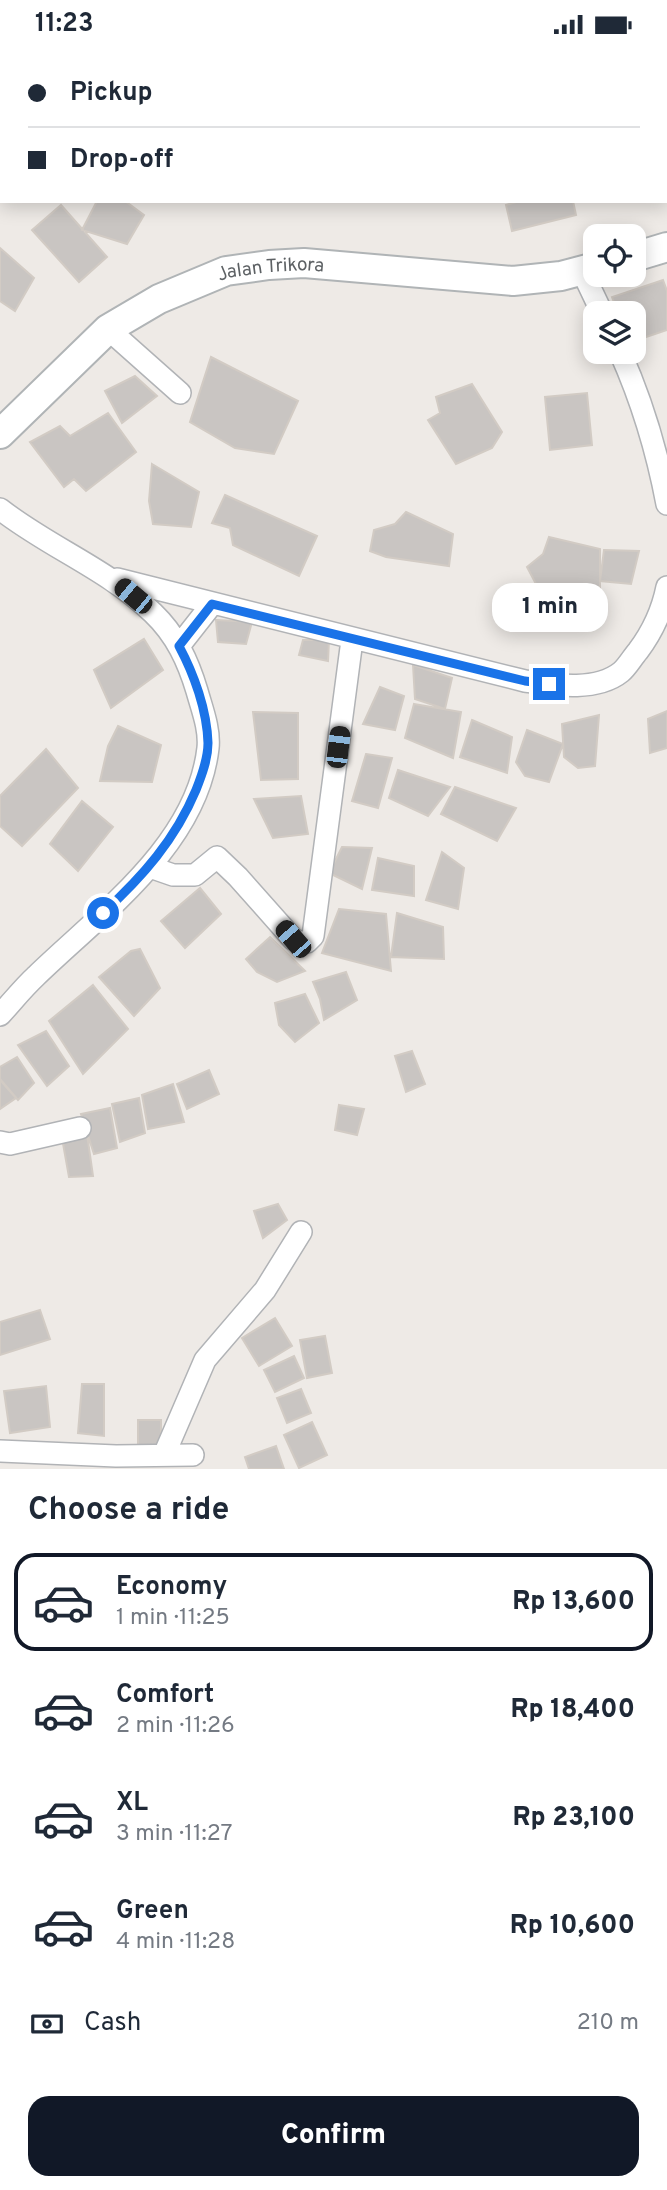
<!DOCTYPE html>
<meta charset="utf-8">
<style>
body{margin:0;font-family:Overpass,sans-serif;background:#f6f6f7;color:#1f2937;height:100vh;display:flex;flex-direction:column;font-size:26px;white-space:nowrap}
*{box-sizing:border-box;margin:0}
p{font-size:23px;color:#747a83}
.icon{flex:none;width:38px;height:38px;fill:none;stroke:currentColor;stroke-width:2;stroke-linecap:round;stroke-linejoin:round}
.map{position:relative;height:1420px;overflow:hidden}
.sheet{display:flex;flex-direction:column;background:#fff;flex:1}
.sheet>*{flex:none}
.guide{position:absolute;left:0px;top:0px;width:668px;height:154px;box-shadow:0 4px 18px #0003;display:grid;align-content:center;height:154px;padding:0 28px;background:#fff}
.tools{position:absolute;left:583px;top:175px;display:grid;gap:14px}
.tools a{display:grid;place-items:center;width:63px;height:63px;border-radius:14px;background:#fff;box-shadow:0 4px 18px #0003;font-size:35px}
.end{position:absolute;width:32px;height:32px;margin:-16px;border:9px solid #1a73e8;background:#fff;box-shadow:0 0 0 4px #fff}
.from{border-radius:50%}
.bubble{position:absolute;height:49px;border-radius:21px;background:#fff;box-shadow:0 4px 18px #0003;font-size:23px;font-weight:800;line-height:49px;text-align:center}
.car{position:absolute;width:21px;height:42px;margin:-21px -10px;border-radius:9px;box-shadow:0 0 5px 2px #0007;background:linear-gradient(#222 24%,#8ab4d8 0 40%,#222 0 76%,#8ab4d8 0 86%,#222 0)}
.guide b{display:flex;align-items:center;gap:24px;height:66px;font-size:26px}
.guide b+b{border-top:2px solid #e0e1e3}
.guide i{width:18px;height:18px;background:#1f2937}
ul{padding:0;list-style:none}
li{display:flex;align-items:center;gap:21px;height:98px;margin:0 14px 10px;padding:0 14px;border:4px solid transparent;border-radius:21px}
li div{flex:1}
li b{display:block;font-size:26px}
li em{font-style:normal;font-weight:800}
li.active{border-color:#111827}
li>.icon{width:63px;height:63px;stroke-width:1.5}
h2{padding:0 28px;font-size:32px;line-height:84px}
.pay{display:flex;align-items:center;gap:18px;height:77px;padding:0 28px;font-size:26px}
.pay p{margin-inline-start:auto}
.action{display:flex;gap:14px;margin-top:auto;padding:14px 28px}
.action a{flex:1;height:80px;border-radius:21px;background:#111827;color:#fff;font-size:28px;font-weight:800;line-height:80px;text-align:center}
.status{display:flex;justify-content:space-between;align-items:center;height:49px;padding:0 35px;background:#fff;direction:ltr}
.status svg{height:19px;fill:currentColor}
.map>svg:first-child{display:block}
</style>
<div class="status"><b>11:23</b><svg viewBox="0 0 49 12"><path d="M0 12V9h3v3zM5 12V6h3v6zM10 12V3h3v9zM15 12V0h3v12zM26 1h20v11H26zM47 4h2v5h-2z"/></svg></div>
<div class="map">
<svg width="667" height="1420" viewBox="0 0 667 1420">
<rect width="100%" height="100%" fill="#eeeae6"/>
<!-- building -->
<path fill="#c9c5c2" stroke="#d2cbc4" stroke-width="2" d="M496,0H588V2H497Z
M0,75L2,76V120L0,119Z
M97,152H125L144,166L127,195L82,181Z
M520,152H573L576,166L512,182L506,156Z
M61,156L107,208L79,233L32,181Z
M0,199L34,229L15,262L0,252Z
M663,231L667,242V281L634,292V264H618L612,248Z
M211,308L298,352L274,405L235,399L190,373Z
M135,327L157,347L122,374L105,342Z
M472,335L502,383L492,399L456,415L428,371L440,364L436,348Z
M587,344L592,396L550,401L545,348Z
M108,364L136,403L86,442L74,430L64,438L30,393L60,377L70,387Z
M152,415L199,443L191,478L153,475L149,452Z
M225,446L317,487L299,527L233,496L230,479L212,474Z
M406,463L453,485L449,517L386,508L370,502L374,481L395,475Z
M549,488L600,500V560L545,552L527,518L543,505Z
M604,501L639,502L631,535L600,532Z
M216,571L252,573L246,595L218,593Z
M144,590L163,621L111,659L94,621Z
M303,591H329L328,612L299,606Z
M413,616L452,629L445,660L415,650Z
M380,638L404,647L395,681L363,675Z
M414,655L461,663L453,709L405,689Z
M667,662V699L650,704L648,670Z
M253,663L298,664V730L261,731Z
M599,666L595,717L578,719L564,708L562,675Z
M472,671L512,688L507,724L460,708Z
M118,677L161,696L152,733L100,732L108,697Z
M527,681L563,695L549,733L525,727L516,713Z
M46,700L78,739L22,797L0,777V747Z
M366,705L392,709L378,759L352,752Z
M398,721L450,738L428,767L389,749Z
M455,738L516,759L497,792L441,765Z
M301,747L308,785L273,789L254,750Z
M82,752L113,778L78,822L50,795Z
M342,798L372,799L362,840L329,824Z
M442,803L464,819L458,860L426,851Z
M378,809L414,817V847L372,841Z
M200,839L221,865L185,899L161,872Z
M339,860L386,865L391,922L322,904Z
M397,864L443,878L444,910L391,908Z
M270,888L305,922L277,933L257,923L246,910Z
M140,900L160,939L134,967L99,928L131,902Z
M346,923L357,951L324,971L320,950L313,933Z
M93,936L128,980L83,1025L49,972Z
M305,945L319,974L295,993L279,976L275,954Z
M46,982L69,1017L47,1037L18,996Z
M412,1002L425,1035L406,1043L395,1007Z
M17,1008L34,1034L18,1051L0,1030V1018Z
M209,1021L219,1045L187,1060L177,1035Z
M0,1031L16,1049L0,1060Z
M173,1035L184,1073L148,1080L142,1046Z
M139,1049L145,1084L120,1093L112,1055Z
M339,1056L364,1060L357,1086L335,1081Z
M110,1059L117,1099L94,1105L81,1065Z
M87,1085L93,1127L69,1128L62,1089Z
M278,1155L287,1171L263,1189L254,1162Z
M40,1261L50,1290L0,1306V1273Z
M275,1269L292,1297L259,1317L242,1289Z
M325,1287L332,1324L307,1329L300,1291Z
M294,1307L304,1329L275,1343L264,1321Z
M82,1335H104V1387L78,1384Z
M46,1337L50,1378L10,1384L4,1342Z
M301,1340L311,1364L287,1374L277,1349Z
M138,1371H161V1397H138Z
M312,1373L327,1406L299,1419L284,1386Z
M276,1397L284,1420H249L245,1408Z"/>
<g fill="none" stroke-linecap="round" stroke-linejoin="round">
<defs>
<path id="street" d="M582,222L602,264
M108,280L180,344
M620,303C642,352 657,402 667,455
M0,460C50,499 106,519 153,564C176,586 188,612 197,642C202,660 210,680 208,699C197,796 101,864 36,927C23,939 12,953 0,966
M117,530L525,632C554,636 596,643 621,623C627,618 632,609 638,602C653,582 662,563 667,538
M179,597L212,555
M150,818L173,826H195L217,808L238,828L293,890L301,894L307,893L313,887L352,591
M0,1093L10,1095L80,1079
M0,1402L116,1407L193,1406
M164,1406L205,1311L265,1241L301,1183"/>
<g id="secondary">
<path d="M634,208L667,198"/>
<path id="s1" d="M0,385L108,280L159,250L226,222L269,216L304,214L513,232L561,227L595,218"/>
</g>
</defs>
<!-- street casing -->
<use href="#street" stroke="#b1b3b6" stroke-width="24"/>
<!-- secondary casing -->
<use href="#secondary" stroke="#b0b4b6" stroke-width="32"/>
<!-- street -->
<use href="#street" stroke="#fff" stroke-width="21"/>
<!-- secondary -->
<use href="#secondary" stroke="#fff" stroke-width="28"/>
</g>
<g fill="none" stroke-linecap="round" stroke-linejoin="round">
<!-- route -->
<path stroke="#1a73e8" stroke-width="9" d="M103,864C143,827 175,791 196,741C202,726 208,710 208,694C207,661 194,625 179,597L212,555L525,632L549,635"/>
</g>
<g text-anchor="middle" stroke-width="5" stroke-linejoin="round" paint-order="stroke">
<!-- street labels -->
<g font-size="19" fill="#5d6164" stroke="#fff">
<text dy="7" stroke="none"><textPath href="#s1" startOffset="327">Jalan Trikora</textPath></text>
</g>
</g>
</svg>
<div class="tools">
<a><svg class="icon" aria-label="locate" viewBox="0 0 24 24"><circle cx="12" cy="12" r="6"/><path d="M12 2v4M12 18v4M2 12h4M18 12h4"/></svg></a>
<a><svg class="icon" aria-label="layers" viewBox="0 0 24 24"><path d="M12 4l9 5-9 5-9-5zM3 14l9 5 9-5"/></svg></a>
</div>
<i class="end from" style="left:103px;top:864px"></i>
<i class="end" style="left:549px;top:635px"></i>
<div class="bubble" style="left:492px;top:534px;width:116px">1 min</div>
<i class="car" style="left:133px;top:547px;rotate:310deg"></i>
<i class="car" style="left:338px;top:698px;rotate:7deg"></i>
<i class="car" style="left:293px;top:890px;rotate:319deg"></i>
<div class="guide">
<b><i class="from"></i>Pickup</b>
<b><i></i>Drop-off</b>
</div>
</div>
<section class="sheet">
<h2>Choose a ride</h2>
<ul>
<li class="active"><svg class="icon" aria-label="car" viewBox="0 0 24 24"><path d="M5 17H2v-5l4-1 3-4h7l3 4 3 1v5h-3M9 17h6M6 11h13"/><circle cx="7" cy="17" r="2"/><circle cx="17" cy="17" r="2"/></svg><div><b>Economy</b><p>1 min · 11:25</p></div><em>Rp 13,600</em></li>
<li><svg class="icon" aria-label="car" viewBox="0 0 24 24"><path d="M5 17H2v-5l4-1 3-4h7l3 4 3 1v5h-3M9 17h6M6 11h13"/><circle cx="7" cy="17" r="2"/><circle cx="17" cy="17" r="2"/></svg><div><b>Comfort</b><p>2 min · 11:26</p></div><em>Rp 18,400</em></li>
<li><svg class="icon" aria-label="car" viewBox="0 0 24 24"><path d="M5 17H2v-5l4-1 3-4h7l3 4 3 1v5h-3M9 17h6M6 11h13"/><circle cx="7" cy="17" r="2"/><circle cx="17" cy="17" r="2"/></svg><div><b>XL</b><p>3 min · 11:27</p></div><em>Rp 23,100</em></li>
<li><svg class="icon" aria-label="car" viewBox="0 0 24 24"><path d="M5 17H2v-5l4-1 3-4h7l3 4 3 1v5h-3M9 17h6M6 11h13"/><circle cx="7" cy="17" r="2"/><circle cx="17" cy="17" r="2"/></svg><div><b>Green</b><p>4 min · 11:28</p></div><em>Rp 10,600</em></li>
</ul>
<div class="pay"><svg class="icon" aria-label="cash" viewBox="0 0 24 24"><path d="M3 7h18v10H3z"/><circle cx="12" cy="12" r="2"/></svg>Cash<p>210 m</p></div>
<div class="action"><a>Confirm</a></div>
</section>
